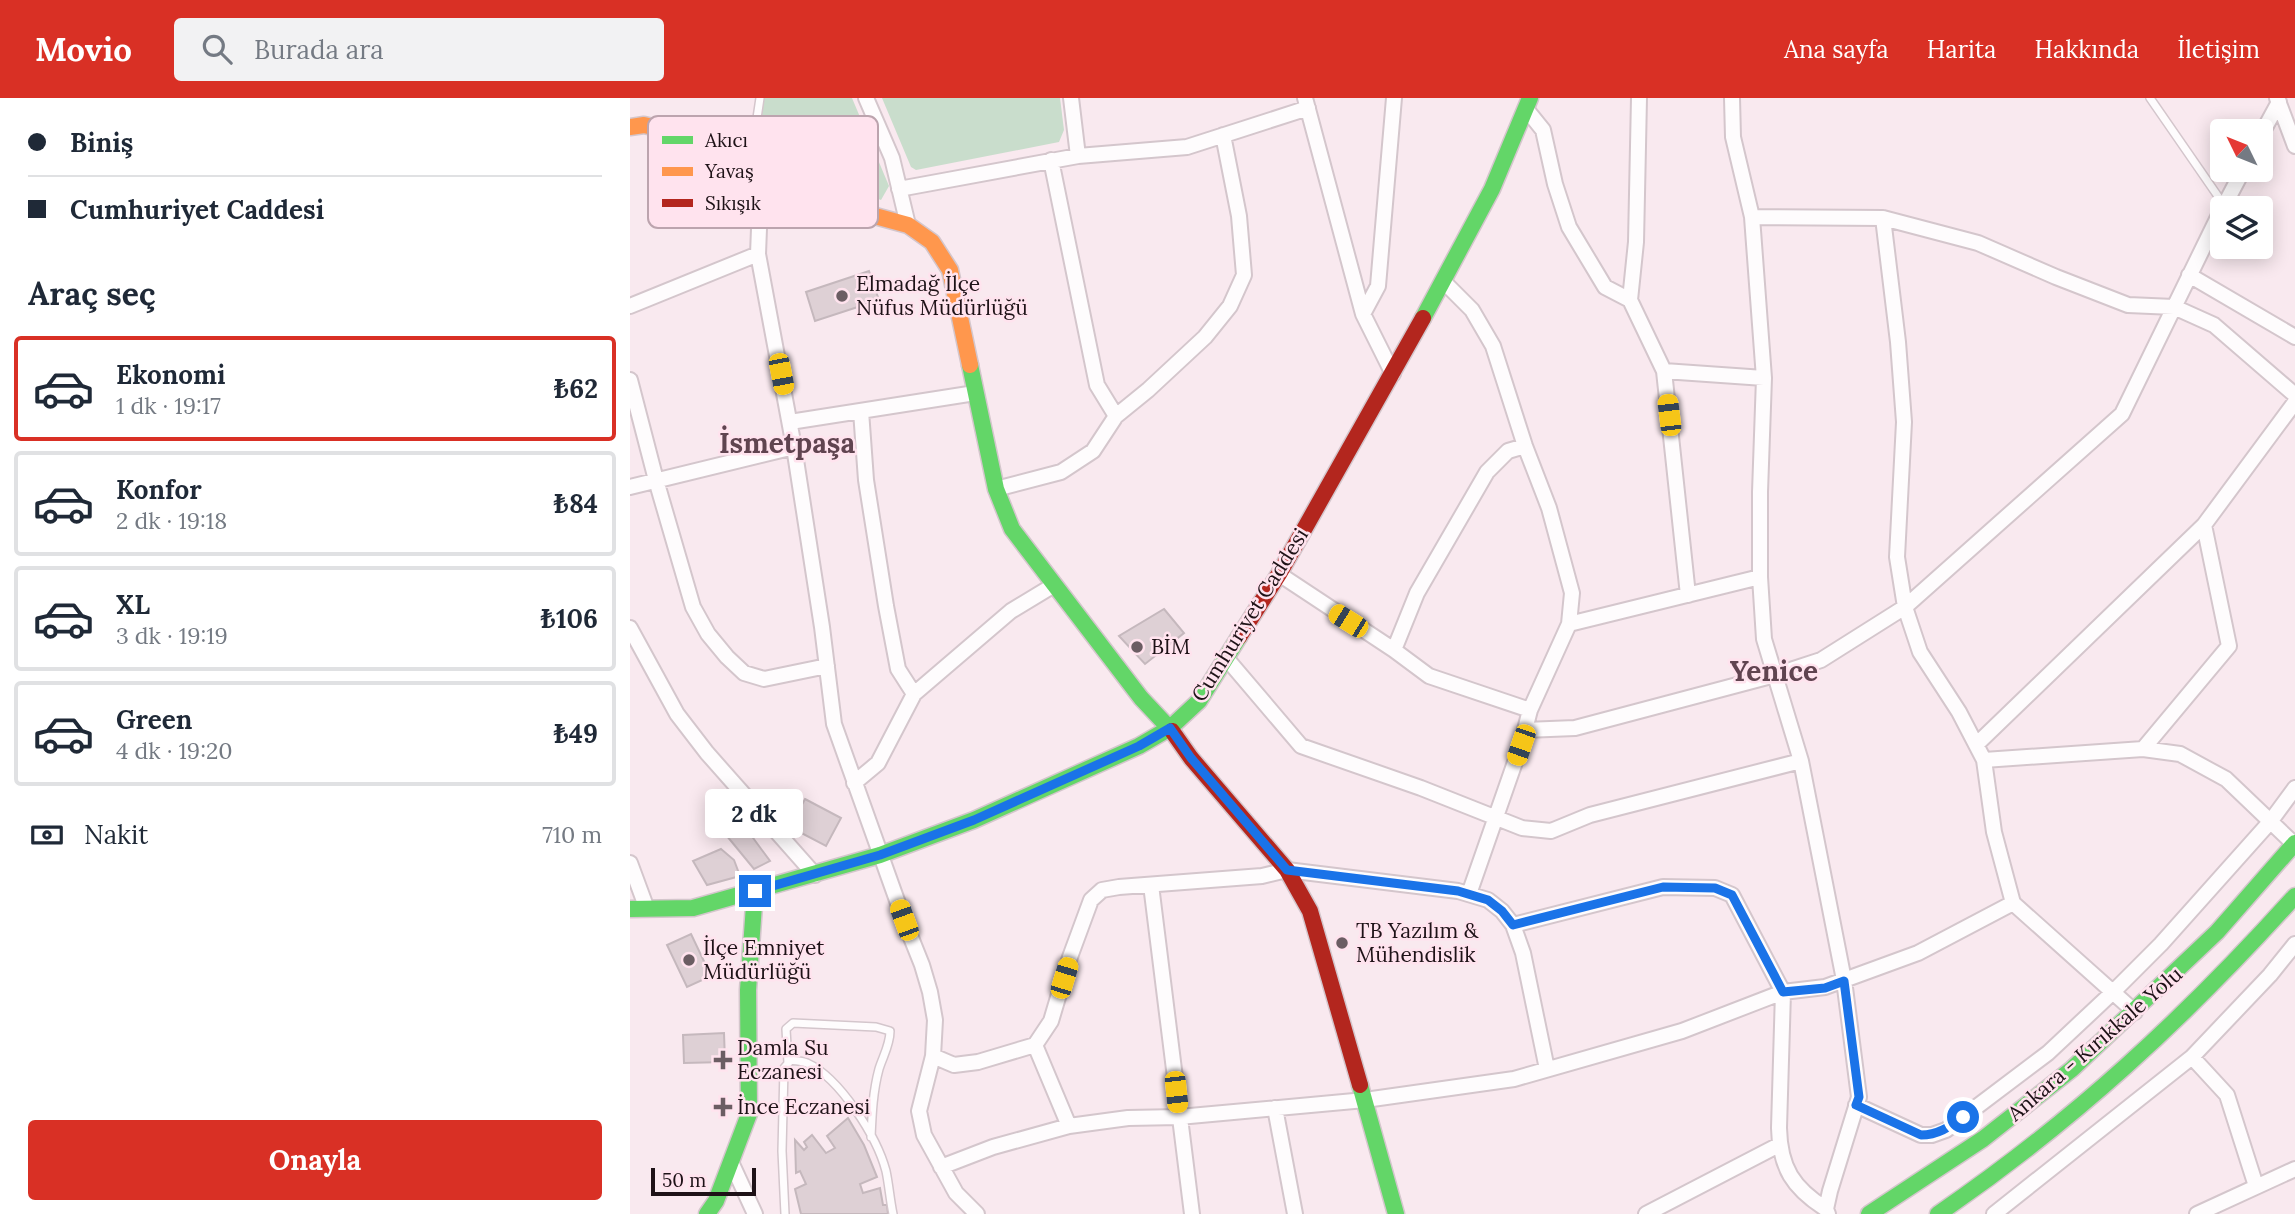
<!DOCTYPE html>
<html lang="tr">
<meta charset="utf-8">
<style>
body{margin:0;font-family:Lora,serif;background:#f2f2f3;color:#1f2937;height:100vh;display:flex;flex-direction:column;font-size:26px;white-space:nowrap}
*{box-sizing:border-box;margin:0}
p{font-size:23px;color:#747a83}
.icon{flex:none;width:38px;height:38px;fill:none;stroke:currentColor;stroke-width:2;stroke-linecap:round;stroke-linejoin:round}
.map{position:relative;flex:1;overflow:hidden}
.sheet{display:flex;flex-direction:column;background:#fff;width:630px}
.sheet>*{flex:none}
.hud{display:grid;align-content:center;height:154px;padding:0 28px;background:#fff}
.needle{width:46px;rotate:313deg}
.fabs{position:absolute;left:1580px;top:21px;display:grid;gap:14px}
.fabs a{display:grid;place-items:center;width:63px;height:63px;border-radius:7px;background:#fff;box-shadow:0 4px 18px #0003;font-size:35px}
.scale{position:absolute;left:21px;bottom:18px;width:105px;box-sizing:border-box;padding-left:7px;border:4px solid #1e1217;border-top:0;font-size:19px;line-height:24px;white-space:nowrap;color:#1e1217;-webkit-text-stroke:5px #ffe3ee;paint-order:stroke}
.end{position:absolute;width:32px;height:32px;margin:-16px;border:9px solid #1a73e8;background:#fff;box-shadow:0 0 0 4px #fff}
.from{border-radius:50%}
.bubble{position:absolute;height:49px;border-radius:7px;background:#fff;box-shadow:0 4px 18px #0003;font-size:23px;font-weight:700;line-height:49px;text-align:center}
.car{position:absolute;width:21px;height:42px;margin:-21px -10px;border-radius:9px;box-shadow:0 0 5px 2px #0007;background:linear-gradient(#f5c518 24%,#345 0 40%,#f5c518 0 76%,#345 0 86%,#f5c518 0)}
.hud b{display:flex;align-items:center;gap:24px;height:66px;font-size:26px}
.hud b+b{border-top:2px solid #e0e1e3}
.hud i{width:18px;height:18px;background:#1f2937}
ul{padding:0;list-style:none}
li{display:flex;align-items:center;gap:21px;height:105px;margin:0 14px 10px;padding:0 14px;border:4px solid #e0e1e3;border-radius:7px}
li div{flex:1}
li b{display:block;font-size:26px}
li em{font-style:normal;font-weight:700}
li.active{border-color:#d93025}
li>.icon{width:63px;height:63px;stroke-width:1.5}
h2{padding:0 28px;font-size:32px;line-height:84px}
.pay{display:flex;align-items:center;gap:18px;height:77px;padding:0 28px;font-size:26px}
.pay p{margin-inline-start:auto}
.cta{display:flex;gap:14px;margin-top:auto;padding:14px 28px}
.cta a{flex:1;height:80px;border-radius:7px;background:#d93025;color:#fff;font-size:28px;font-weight:700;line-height:80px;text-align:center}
header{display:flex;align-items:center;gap:42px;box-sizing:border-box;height:98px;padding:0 35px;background:#d93025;color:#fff}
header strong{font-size:33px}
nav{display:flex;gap:38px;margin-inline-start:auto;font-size:24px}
.search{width:490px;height:63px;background:#f2f2f3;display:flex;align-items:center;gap:18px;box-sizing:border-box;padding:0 24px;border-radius:7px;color:#747a83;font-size:26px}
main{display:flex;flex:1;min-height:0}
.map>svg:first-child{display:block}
</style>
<header>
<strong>Movio</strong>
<div class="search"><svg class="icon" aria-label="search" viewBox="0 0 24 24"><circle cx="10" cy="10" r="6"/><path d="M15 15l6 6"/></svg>Burada ara</div>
<nav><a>Ana sayfa</a><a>Harita</a><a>Hakkında</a><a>İletişim</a></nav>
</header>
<main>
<section class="sheet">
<div class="hud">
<b><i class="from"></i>Biniş</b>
<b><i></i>Cumhuriyet Caddesi</b>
</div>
<h2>Araç seç</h2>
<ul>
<li class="active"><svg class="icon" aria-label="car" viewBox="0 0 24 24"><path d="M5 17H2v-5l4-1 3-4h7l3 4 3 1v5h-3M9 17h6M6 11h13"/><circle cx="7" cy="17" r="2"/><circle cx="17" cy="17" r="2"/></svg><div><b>Ekonomi</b><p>1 dk · 19:17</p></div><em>₺62</em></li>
<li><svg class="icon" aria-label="car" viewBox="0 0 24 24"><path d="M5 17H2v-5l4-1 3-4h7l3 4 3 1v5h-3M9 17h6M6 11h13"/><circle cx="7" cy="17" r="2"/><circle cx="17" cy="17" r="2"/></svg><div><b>Konfor</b><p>2 dk · 19:18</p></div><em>₺84</em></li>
<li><svg class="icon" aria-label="car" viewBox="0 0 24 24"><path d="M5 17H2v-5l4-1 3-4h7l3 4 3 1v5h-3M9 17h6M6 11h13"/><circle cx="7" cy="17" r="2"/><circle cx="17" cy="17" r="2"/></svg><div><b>XL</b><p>3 dk · 19:19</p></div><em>₺106</em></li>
<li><svg class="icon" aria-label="car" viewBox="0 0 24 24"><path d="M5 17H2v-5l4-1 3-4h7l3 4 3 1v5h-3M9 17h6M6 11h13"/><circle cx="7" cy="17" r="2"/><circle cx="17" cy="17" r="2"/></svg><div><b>Green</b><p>4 dk · 19:20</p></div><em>₺49</em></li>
</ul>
<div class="pay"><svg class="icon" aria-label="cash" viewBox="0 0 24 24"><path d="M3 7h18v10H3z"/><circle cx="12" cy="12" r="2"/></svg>Nakit<p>710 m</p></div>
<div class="cta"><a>Onayla</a></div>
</section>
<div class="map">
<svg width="1665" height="1116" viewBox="0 0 1665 1116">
<rect width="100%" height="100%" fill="#f9e9ef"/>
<!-- green -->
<path fill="#c9ddcc" d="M134,0H222L259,88L251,102L129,56L126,46Z
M252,0H430L434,32L429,44L286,72L281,69Z"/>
<!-- building -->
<path fill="#ded0d5" stroke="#c5b8bd" stroke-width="2" d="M239,173L249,202L185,223L176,194Z
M534,511L554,535L515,566L489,538Z
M175,701L211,720L196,748L160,729Z
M107,718L140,763L124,771L92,732Z
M91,751L104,762L110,778L77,787L63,763Z
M61,836L81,878L57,889L37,847Z
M94,935L95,964L54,965L53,937Z
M218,1020L234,1047L247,1079L230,1086L233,1095L250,1090L253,1107H257L258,1116H171L165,1091L176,1086L170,1073L166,1075L165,1042L174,1052L177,1049L174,1044L182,1037L196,1055L205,1050L197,1038Z"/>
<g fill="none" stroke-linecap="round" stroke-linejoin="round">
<defs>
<path id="lane" d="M1520,0L1594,107
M112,66L124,40L130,0
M158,965L156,931L163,925L246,929L260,933C260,947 253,958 249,971C243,993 242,1016 241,1039
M155,1116L152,1053L154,970L161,962C166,963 172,963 177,965C210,980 247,1039 256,1073C259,1087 260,1102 263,1116"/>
<path id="street" d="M236,0L262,60L278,127
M441,0L448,58
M675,0L733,216L763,276
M1102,0L1103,39L1122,119L1134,280L1130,394V479L1134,541L1171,663L1214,882L1229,999L1200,1093L1196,1111L1198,1116
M1647,0L1665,48
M896,11L913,32L925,86L939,129L975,189L1000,202L1034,273L1058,497
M1631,37L1649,4
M421,62L467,287L486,318
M131,80L128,156L164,349L192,529L204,626L274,822L292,867L300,894L305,922L303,958L289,1013L294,1037L326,1095L347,1116
M269,91L448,58L557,49L678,10
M1593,110L1613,72
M1122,119L1253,120L1348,145L1426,179L1498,207L1544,209L1584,227L1665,297
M1253,120L1268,244L1274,324L1267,459L1275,509L1290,554L1329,614L1354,662L1364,734L1383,805L1505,914
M1559,177L1665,239
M813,183L842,212L863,248L895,348L919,410L942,495L939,526L900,612L891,647L839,796
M1000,202L1006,144L1009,0
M0,208L128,156
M733,216L748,188L764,0
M1034,273L1134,280
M0,282L26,382L63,509L78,536L97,559L114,575L134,581L197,568
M231,313L236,382L256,508L268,571L284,596
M160,324L345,295
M0,389L164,349
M366,391L431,374L463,353L486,318L518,292L575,239L600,208L614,177L609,118L593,37
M649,476L764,552L799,578L900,612
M939,526L1130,479
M0,530L47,616L77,655L185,777
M764,552L787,495L857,374L878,353L895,348
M597,561L671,648L791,690L892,730L921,733L960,717L1171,663
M895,632L945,630L1145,577L1191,562L1275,509L1492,316L1592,111
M1347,646L1574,427L1665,304
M1513,651L1599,548L1574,427
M1354,662L1513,651L1550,656L1596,681L1664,746
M224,685L248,665L284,596L381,513L424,487
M0,765L17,811
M521,787L562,1116
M883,827L1033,789L1085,790L1102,797L1153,894L1149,1030C1150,1070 1163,1090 1196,1111
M405,947L439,1028
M303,958L324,967L348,964L405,947L421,923L440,859L461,802L472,792L489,789L632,778L657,772L828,793L858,802L872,813L883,827L893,855L917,971
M1562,959L1597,997L1626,1088
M1226,1007L1291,1037H1302L1316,1032L1418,955L1483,894L1531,846L1640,724L1665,690
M645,1010L665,1116
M101,1064L125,1116
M311,1069L363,1049L439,1028L498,1020L549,1019L735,1002L884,981L1052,933L1153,894L1195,889L1288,855L1383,805
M1016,1116L1149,1047
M1364,1116L1562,959L1640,877L1665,846
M1567,1116L1665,1071"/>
<path id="fast" d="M793,220L862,91L900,0
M340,267L366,391L382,431L511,600L542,633
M0,811L63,810L250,757L344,722L509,648L540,630L569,603L609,539
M730,987L766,1116
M77,1116L86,1103L119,1016L118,892L125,793
M1239,1116L1353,1041L1442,971L1587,834L1665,745
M1308,1116C1444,1023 1555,920 1665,798"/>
<path id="slow" d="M0,29L14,27L62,38L86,49L131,80L179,100L278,127L302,144L320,172L340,267"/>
<path id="jam" d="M609,539L649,476L793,220
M542,633L561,660L657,772L680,813L730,987"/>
</defs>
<!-- lane casing -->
<use href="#lane" stroke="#d4c6cc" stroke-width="10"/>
<!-- street casing -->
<use href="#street" stroke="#d4c6cc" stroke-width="18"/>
<!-- fast casing -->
<use href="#fast" stroke="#d4c6cc" stroke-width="19"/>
<!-- slow casing -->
<use href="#slow" stroke="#d4c6cc" stroke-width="19"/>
<!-- jam casing -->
<use href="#jam" stroke="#d4c6cc" stroke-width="19"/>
<!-- lane -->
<use href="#lane" stroke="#fefcfd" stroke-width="7"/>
<!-- street -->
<use href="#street" stroke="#fefcfd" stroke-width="14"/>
<!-- fast -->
<use href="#fast" stroke="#63d668" stroke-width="16"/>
<!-- slow -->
<use href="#slow" stroke="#ff974d" stroke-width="16"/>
<!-- jam -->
<use href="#jam" stroke="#b3261e" stroke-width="16"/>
</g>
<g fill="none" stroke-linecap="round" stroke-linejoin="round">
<!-- route -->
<path stroke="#1a73e8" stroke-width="9" d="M125,793L250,757L344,722L509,648L540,630L561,660L657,772L828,793L858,802L872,813L883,827L1033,789L1085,790L1102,797L1153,894L1195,890L1214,883L1229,999L1226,1007L1291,1037C1308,1037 1319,1029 1333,1019"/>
</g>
<!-- markers -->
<g fill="#6b5d63" stroke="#ffe3ee" stroke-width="2.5">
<circle cx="212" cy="198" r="7"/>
<circle cx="507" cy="549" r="7"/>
<circle cx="712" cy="845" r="7"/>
<circle cx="59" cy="862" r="7"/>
<path d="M89.5 951.5h7v7h7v7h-7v7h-7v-7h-7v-7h7z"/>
<path d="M89.5 998.5h7v7h7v7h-7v7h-7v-7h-7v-7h7z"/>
</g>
<g text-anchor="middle" stroke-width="5" stroke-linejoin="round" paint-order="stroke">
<!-- poi labels -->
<g font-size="21" fill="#1e1217" stroke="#ffe3ee" text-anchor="start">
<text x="226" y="193">Elmadağ İlçe<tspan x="226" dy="24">Nüfus Müdürlüğü</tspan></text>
<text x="521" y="556">BİM</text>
<text x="726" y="840">TB Yazılım &amp;<tspan x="726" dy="24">Mühendislik</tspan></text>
<text x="73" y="857">İlçe Emniyet<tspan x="73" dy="24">Müdürlüğü</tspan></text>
<text x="107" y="957">Damla Su<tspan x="107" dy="24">Eczanesi</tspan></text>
<text x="107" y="1016">İnce Eczanesi</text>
</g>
<!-- street labels -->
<g font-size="21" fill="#1e1217" stroke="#ffe3ee">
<text transform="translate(620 517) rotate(-58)" y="7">Cumhuriyet Caddesi</text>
<text transform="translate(1465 946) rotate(-41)" y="7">Ankara - Kırıkkale Yolu</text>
</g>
<!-- district labels -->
<g font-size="28" font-weight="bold" fill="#604450" stroke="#ffe3ee">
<text x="157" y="355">İsmetpaşa</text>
<text x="1144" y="583">Yenice</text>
</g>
</g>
<!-- legend -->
<rect x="18" y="18" width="230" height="112" rx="10" fill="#ffe3ee" stroke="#bca4ae" stroke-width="2"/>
<rect x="32" y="38" width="31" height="8" fill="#63d668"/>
<rect x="32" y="69" width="31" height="9" fill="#ff974d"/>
<rect x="32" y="101" width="31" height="8" fill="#b3261e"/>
<g font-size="19" fill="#1e1217">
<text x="75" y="49">Akıcı</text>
<text x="75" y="80">Yavaş</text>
<text x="75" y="112">Sıkışık</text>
</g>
</svg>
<div class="fabs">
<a><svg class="needle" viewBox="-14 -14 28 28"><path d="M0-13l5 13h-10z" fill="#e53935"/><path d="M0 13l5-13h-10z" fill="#747a83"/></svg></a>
<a><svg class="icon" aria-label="layers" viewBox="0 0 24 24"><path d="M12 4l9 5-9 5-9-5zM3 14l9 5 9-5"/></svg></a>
</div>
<div class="scale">50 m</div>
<i class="end from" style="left:1333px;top:1019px"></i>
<i class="end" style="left:125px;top:793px"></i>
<div class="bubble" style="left:75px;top:691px;width:98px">2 dk</div>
<i class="car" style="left:151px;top:276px;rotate:169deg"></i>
<i class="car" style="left:1039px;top:317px;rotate:353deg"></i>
<i class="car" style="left:718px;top:523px;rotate:302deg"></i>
<i class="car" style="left:891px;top:647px;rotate:199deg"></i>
<i class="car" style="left:274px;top:822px;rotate:340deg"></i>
<i class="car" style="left:434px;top:880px;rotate:17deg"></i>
<i class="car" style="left:546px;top:994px;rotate:174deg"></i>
</div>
</main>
